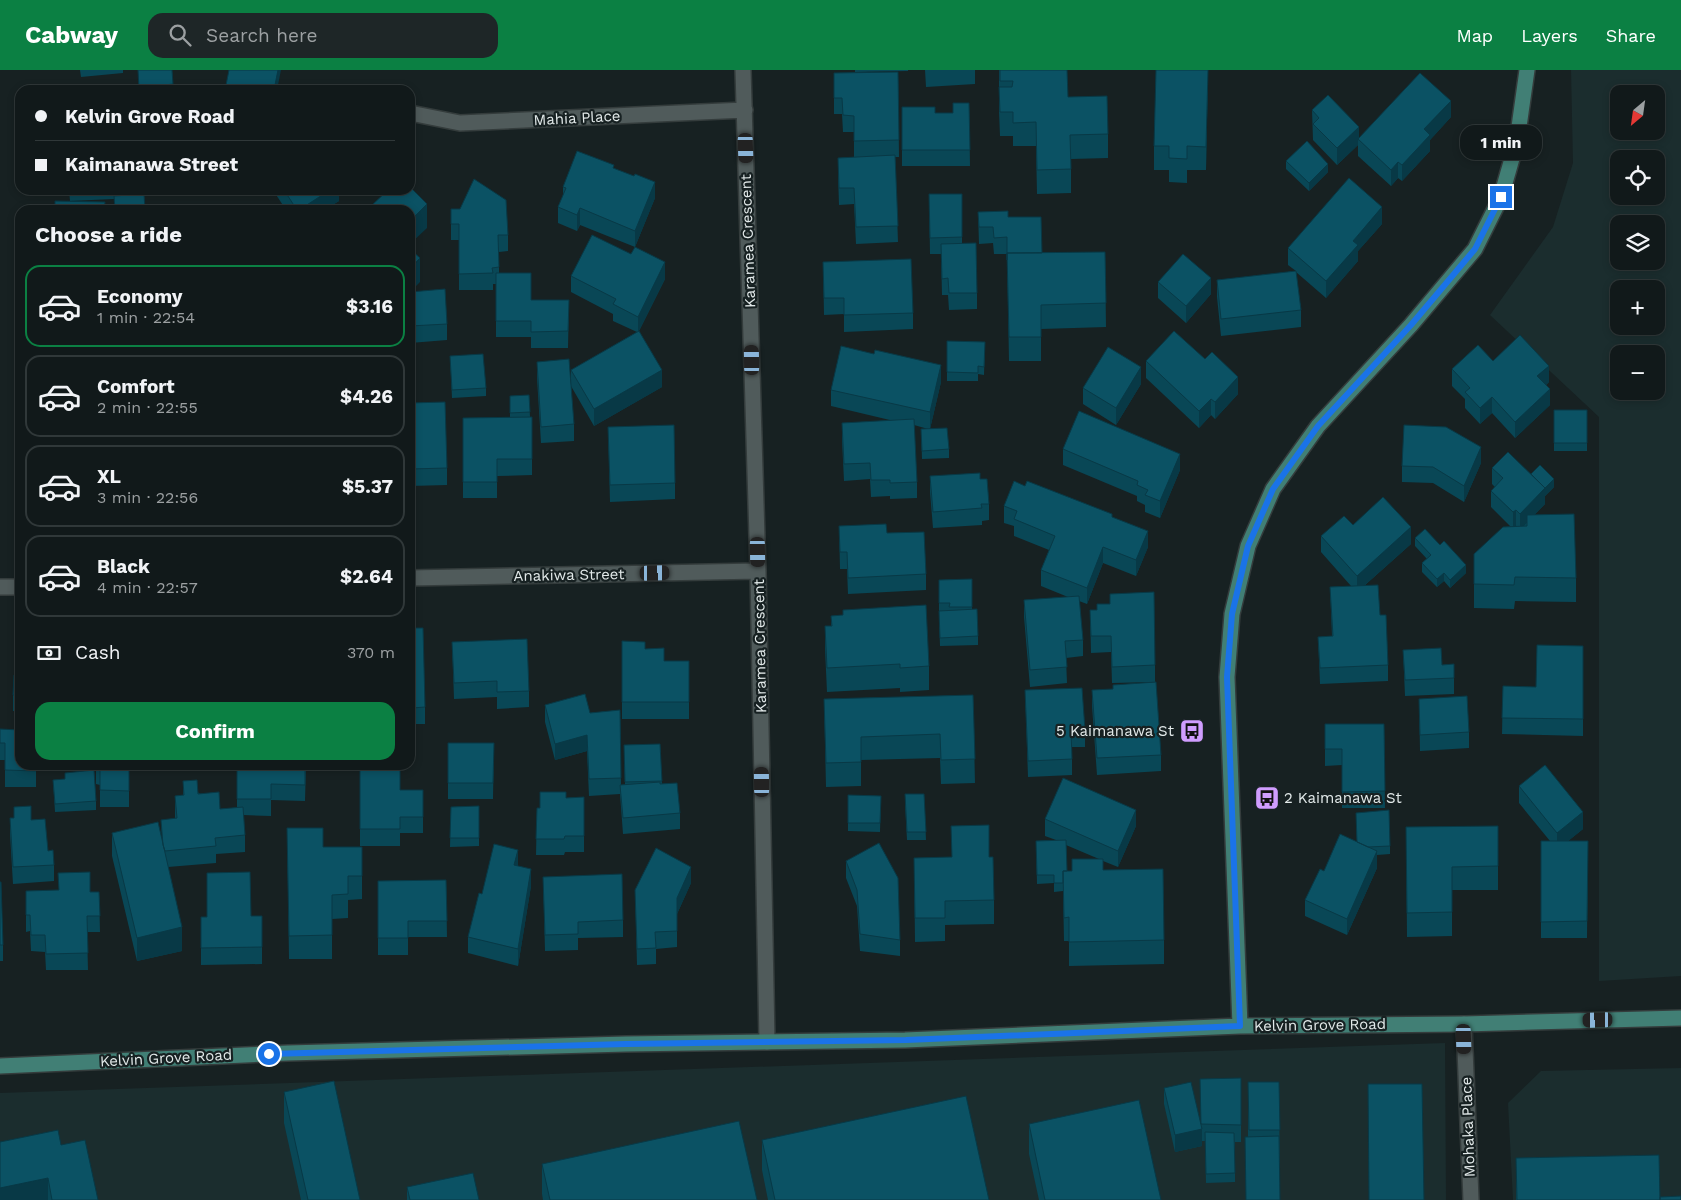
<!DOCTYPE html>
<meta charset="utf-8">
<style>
body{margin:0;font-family:"Work Sans",sans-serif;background:#1e2627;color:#f1f3f6;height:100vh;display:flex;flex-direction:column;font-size:19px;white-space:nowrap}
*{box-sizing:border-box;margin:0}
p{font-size:16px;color:#9ca0a2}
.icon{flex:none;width:28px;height:28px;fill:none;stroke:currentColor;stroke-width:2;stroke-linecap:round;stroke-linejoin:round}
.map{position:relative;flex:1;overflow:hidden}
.details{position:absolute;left:15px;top:135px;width:400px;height:565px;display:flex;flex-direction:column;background:#11191a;border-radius:15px;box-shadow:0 2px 8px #0003,0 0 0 1px #303839}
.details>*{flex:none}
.guide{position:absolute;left:15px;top:15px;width:400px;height:110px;border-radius:15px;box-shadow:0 2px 8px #0003,0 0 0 1px #303839;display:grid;align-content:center;height:110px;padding:0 20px;background:#11191a}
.needle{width:32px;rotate:209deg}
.controls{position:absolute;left:1610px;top:15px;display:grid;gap:10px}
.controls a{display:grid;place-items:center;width:55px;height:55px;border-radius:10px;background:#11191a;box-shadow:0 2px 8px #0003,0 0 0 1px #303839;font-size:25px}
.end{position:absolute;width:22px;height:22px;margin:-11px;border:6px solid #1a73e8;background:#fff;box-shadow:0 0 0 2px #fff}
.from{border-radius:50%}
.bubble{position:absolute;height:35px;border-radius:15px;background:#11191a;box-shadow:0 2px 8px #0003,0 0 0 1px #303839;font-size:16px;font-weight:700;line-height:35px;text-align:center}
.car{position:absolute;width:15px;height:30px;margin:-15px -8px;border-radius:6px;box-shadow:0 0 4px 1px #0007;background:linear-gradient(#222 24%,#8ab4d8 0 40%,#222 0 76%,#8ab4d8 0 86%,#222 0)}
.guide b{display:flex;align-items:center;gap:18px;height:48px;font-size:19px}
.guide b+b{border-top:1px solid #303839}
.guide i{width:12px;height:12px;background:#f1f3f6}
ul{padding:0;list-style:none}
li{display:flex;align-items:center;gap:15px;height:82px;margin:0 10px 8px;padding:0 10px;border:2px solid #303839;border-radius:15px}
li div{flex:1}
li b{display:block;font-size:19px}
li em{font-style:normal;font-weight:700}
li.current{border-color:#0b8043}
li>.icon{width:45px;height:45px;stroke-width:1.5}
h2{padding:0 20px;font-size:22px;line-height:60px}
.pay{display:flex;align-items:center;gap:12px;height:55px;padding:0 20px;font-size:19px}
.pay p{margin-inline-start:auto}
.primary-button{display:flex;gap:10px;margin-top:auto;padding:10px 20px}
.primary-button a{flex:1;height:58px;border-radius:15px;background:#0b8043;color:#fff;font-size:20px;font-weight:700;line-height:58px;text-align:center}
header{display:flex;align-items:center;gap:30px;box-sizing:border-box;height:70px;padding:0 25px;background:#0b8043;color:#fff}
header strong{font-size:24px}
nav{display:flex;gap:28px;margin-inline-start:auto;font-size:18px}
.search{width:350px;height:45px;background:#1e2627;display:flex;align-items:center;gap:12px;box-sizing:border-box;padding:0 18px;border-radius:15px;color:#9ca0a2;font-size:19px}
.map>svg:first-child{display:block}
</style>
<header>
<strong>Cabway</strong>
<div class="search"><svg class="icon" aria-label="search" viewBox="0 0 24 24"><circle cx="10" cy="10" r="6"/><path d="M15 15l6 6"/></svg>Search here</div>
<nav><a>Map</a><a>Layers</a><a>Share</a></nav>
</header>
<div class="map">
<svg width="1681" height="1130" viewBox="0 0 1681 1130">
<rect width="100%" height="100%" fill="#172122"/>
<!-- built -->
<path fill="#1b2d2e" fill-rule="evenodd" d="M1571,0H1681V906L1599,911V347L1490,245L1553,157L1573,93ZM1619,24H1656V61H1619ZM1619,89H1656V126H1619ZM1619,154H1656V191H1619ZM1619,219H1656V256H1619ZM1619,284H1656V321H1619Z
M1445,973L1446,1130H0V1023Z
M1681,998V1130H1513L1508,1033L1541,1001Z"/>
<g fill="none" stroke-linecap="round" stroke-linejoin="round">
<defs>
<path id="street" d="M743,0L758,501L767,972
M410,43L460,53L745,40
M410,508L758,501
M0,517H20
M1464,954L1471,1130"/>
<path id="secondary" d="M1240,956L1227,607L1232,544L1248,476L1273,419L1318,356L1411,255L1475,179L1501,127L1517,71L1527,0
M0,996L288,983L626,974L905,970L1240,956L1464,954L1681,948"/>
</defs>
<!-- street casing -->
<use href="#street" stroke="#343c3c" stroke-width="18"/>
<!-- secondary casing -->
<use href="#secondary" stroke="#343c3c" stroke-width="18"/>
<!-- street -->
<use href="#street" stroke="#505b5b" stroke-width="15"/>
<!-- secondary -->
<use href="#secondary" stroke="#417f75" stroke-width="15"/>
</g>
<!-- wall -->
<path fill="#094756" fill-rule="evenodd" d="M80,0H123V3L81,7Z
M172,0L173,20H138Z
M855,0H908V1L855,2Z
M925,0H975V14L926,17Z
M999,0L1068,27L1108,64V88L1071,89V123L1037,124L1036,76H1013V66H1000L999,41Z
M1208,0L1206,100H1187V113L1169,112V100H1154V76Z
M898,2L899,87H895L898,172L856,174L854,134L839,135L838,104V88L854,87V62H843L842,44H834V3Z
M969,33L970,96H902V37L935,43H953Z
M1312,40L1359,68L1451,47L1430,70V81L1402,111L1398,108L1391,116L1358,86V75L1337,95L1313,70Z
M1286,91L1328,102L1309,121L1286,99Z
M614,98L655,128L635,177L665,209L639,261L662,317L594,356L571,316V300L637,262L613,251V244L571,222V206L631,184L635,177L580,155L577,161L558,153V137L563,126V117Z
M69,120H114V126L145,140H114V129L70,131Z
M273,120H339V131L324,140H286Z
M929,124H962V174L977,223V239L949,240L948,225H942L941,184H930Z
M451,139L508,165V181L499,182V203L531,230H569L568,278H531V267H496V214H493V220H459V170H451Z
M978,142L1008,147L1042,183L1105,182L1106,257L1041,259V291H1009L1007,184H994L993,173L979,174Z
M1382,154L1358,181V191L1326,228L1296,202L1301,240V257L1221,266L1217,227V210L1296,201L1288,195V178Z
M823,192L913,243V259L844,262V244L824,245Z
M1158,212L1211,224L1186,253L1158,228Z
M410,222L447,254V270L410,273Z
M947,271L985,272L984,305L978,304V311H947Z
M450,286L486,318V326L452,328Z
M1146,291L1238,324L1215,349L1211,345L1199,358L1146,308Z
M1493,291L1549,312L1546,315L1550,335L1515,368L1492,343L1480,354L1465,338V329L1452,316V299Z
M537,292L574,354V371L541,373L537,308Z
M941,312L930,359L949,379V388L922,389L921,359H928L914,355L917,412V428L890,429V426L871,427L870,409L844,411L842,370V353L894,351L831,336V320Z
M1141,314L1116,355L1083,334V318Z
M529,325L530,347H532V405L497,406V428H463V348H510V326Z
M410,333L447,398V415L410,416Z
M1554,340H1587V381H1554Z
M608,357L675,413V429L610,432Z
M1063,379L1180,400L1160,448L1145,442V435L1137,431V426L1063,395Z
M1481,393L1464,432L1433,413L1402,412V396Z
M1492,398L1531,404L1554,417L1545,426V434L1534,445L1576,508V532L1515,531L1514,539L1474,538V484L1511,457L1491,437V421L1495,417L1492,414Z
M930,406L980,409L989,434V450L982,451V455L933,458L930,422Z
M1004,436L1112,447L1148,477L1136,506L1103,493L1087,534L1079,531L1083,570V586L1066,588L1067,613L1030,617L1024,547V530L1068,527L1041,516V500L1049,480L1014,466V456L1004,453Z
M1353,455L1411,474L1364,516L1380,545L1388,595V611L1320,614L1318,567L1332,566L1330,517L1351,516L1321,482V466Z
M839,456L887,463L926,504V520L848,524L847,499H840Z
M1415,468L1466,503L1450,518L1444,511L1437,517L1422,502V493L1427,489L1415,476Z
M972,509V539L978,566V575L940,576L939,549V510Z
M1097,534L1155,595V612L1112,613L1111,582L1091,583L1090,540H1097Z
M843,540L929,596V620L900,622V618L827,622L825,579V556H831V546L843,545Z
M410,558L425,637V654H413V666H410Z
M622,571L664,591H689V649H622Z
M452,572L529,621V637L497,639V627L454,629Z
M1583,576V666L1502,664L1503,616L1536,617Z
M1403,580L1442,595L1454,594V624L1405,626Z
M20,605V642L13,641V625Z
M1025,620L1085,660V677H1072V705L1028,707Z
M1092,620L1161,685V701L1097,705L1092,636Z
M973,625L975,713L941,714L940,688L861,690V716L826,717L824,629Z
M1419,629L1469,662V678L1420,681Z
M545,635L590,643L620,640L621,715H625L624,675L660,674L662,714L680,743V759L623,764L620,724L589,726L587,681L555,690L545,652Z
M1325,654H1384L1385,738H1342V695L1325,696Z
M0,659L36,695V717H5V690H0Z
M448,673H494L493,729H448Z
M96,695H129V737H100V715L96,714Z
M209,695H253L252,696H269L306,695L305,731L271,730V746L243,745L245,765V782L216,784V793L168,797L182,881L137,891L112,786V763L162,768L161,750L175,749V726L183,725V711L220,739L237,738V697L209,696Z
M360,699L400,720H423V763H400V776H360Z
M65,703L96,731V740L55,742L53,710L65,709Z
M1519,716L1583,759L1568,771H1588L1587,868H1541V771H1550L1519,733Z
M924,724L926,770H907L905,733Z
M848,725L881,726L880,762L848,761Z
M584,727V782H565L564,785H536L537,738H540L566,728Z
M479,736V776L450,777L451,737Z
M14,737L31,750L48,781L54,795V811L13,814L10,764V748H14Z
M1356,743L1390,776V784L1377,785V798L1347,865L1305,846V830L1324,801L1357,772Z
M1045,749L1136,756L1118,797L1103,791V800L1164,870V894L1069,896V871H1064L1063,821L1054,822V813L1037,814L1036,771L1056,770L1045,766ZM1066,775L1099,789L1072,801H1067Z
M1406,757L1498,796V820H1452V866L1407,867Z
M287,758L323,777H362V829L348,830V848L332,849V889H289Z
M989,787L994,830V854L945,855V871L915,872L914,788Z
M846,791L900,870V886L860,881L857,836L846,808Z
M543,807L623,850V867L578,868V880L545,881Z
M446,810L447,867H408V885H378V811Z
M0,812L3,875V891H0Z
M691,813L677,844V877L656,879V894L637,895L635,820Z
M531,816L518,896L468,883V867L482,824Z
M26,821L99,822L100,862H87L88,900H46L45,882L31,881L30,861L26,862Z
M251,846H262V894L201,895V847Z
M1241,1008V1072H1235V1112L1206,1113L1205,1071H1202V1076L1175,1082L1164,1034V1018L1200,1054Z
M1248,1012H1279L1280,1130L1248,1067Z
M284,1022L360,1130H301L284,1053Z
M1029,1054L1161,1130H1039L1029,1084Z
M762,1070L989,1130H768L762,1100Z
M61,1075L98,1130H0Z
M1516,1088L1660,1127L1681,1130H1516Z
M542,1094L757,1130H543L542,1124Z
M407,1117L479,1130H407Z"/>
<!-- shaded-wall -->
<path fill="#083946" d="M278,0H281L277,20H274Z
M1208,0L1206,100V77Z
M1451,31V47L1430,70V81L1402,111V95L1424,59Z
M1359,57V71L1358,69V75L1337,95V78Z
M1398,92V108L1391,116V100Z
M1328,94V102L1309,121V113Z
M655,112V128L635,177V161Z
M330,120H339V131L324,140H299Z
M427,134V158L410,174V151Z
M1382,137V154L1358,181V191L1326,228V211L1353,171Z
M580,138V155L577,161V145Z
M414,172V195L420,188V212L410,222V176Z
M665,192V209L638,263V247Z
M1211,208V224L1186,253V236Z
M941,295V312L930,359V342Z
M1549,296V312L1537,323V306Z
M1141,297V314L1116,355V338Z
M662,300V317L594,356V339Z
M1238,307V324L1215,349V332Z
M1550,319V335L1515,368V352Z
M1492,327V343L1480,354V338Z
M1211,329V345L1199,358V341Z
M1481,377V393L1464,432V416Z
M1180,384V400L1160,448V431Z
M1554,409V417L1545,426V434L1520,460V444Z
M1516,440V456L1513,459V442Z
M1411,457V474L1357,522V506Z
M1148,461V477L1136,506V490Z
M1103,477V493L1087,534V518Z
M1466,495V503L1450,518V510Z
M1444,503V511L1437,517V509Z
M587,665V681L555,690V674Z
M1136,740V756L1118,797V781Z
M1583,742V759L1557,780V763Z
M518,780V797L514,795Z
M1377,781V798L1347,865V849Z
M691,797V813L677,844V877V828Z
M531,799V816L518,896V879Z
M182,857V881L137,891V868Z
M1202,1059V1076L1175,1082V1065Z
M48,1108V1130H0V1118Z"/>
<!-- building -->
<path fill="#0b5264" stroke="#083946" d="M138,0H172L173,14L165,15L166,20H139Z
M229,0H278L274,20H225Z
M1000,0H1067L1068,27L1107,26L1108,64L1070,65L1071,99L1037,100L1036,52L1013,53V42H1000L999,17H1012L1013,11H1000Z
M1156,0H1208L1206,77L1187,76V89L1169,88V76H1154Z
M898,2L899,70L854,71V46L843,45L842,28H834V3Z
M1420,3L1451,31L1424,59L1430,65L1402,95L1398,92L1391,100L1358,69Z
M1328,25L1359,57L1337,78L1313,54L1319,48L1312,40Z
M953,33H969L970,80H902V37H935V43H953Z
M1307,71L1328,94L1309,113L1286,91Z
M577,81L614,95L613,98L634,106L635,104L655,112L635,161L580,138L577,145L558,137L566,118L563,117Z
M895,85L898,156L856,157L854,118H839L838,88Z
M1349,108L1382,137L1353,171L1358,175L1326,211L1288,178Z
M474,109L506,130L508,165H498L499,197L492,198L493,203L459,204V154H451V139H460Z
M410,117L427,134L410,151V140H375L371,136L388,120H410Z
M284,120H330L299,140H297Z
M144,124L145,140H115L114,126Z
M929,124H962V167L930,168Z
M55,131L105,132L104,140H55Z
M1008,141V147H1041L1042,183H1007V190V167L994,168L993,157H979L978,142Z
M592,165L631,184L635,177L665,192L638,247L613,234L616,229L571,206Z
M410,169L414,172L410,176Z
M976,173L977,223H949L948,208L942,209L941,174Z
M410,179L420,188L410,198Z
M1105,182L1106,233L1041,235V267H1009L1007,183Z
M1183,184L1211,208L1186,236L1158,212Z
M911,189L913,243L844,245V228H824L823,192Z
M1296,201L1301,240L1221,249L1217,210Z
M496,203H531V230H569L568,261L531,262V251H496Z
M445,219L447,254L410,256V222Z
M639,261L662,300L594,339L571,300Z
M1174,261L1205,289L1212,282L1238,307L1215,332L1211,329L1199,341L1146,291Z
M1520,265L1549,296L1537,306L1550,319L1515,352L1492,327L1480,338L1465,322L1470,318L1452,299L1478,275L1493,291Z
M947,271L985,272L984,297L978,296V303L947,302Z
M841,276L874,284L875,280L941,295L930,342L831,320Z
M1108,277L1141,297L1116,338L1083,318Z
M483,284L486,318L452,320L450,286Z
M569,289L574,354L541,357L537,292Z
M529,325L530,342L510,343V326Z
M445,332L447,398L410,399V333Z
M1554,340H1587V373H1554Z
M1079,341L1180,384L1160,431L1145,425L1148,420L1137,415L1138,411L1063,379Z
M532,347V389H497V412H463V348Z
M914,349L917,412L890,413V410H871L870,393L844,394L842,353Z
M674,355L675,413L610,415L608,357Z
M1404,355L1446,357L1481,377L1464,416L1433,397L1402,396Z
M947,358L949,379L922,381L921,359Z
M1508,382L1545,418L1520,444L1516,440L1513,442L1491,421L1503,408L1492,398Z
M1540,395L1554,409L1542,421L1545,418L1531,404Z
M980,403V409H987L989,434H981L982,438L933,442L930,406Z
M1014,411L1025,416L1027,411L1112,444V447L1148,461L1136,490L1103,477L1087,518L1041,500L1055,466L1014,449L1017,441L1004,436Z
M1383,427L1411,457L1357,506L1321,466L1344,446L1353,455Z
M1574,444L1576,508L1515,507L1514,515L1474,514V484L1503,457L1527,456V445Z
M886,454L887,463L924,462L926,504L848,508L847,482H840L839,456Z
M1425,459L1440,475L1444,471L1466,495L1450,510L1444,503L1437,509L1422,493L1431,485L1415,468Z
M972,509V537H949L950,533H939V510Z
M1378,515L1380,545H1386L1388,595L1320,598L1318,567L1333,566L1330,517Z
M1154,522L1155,595L1112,597L1111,566H1091L1090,540H1097V534H1110V524Z
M1079,526L1083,570L1065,571L1067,597L1030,600L1024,530Z
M926,535L929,596L900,598V594L827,598L825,556H832L831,546L843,545V540Z
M977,539L978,566L940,568L939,541Z
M410,558H423L425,637L412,638L413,649H410Z
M527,569L529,621L497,622V611L454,613L452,572Z
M622,571L645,572V579L664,578V591H689V632H622Z
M1537,575L1583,576V649L1502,648L1503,616L1536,617Z
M1441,578L1442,595L1454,594V608L1405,610L1403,580Z
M14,605H20V625H13Z
M1156,612L1161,685L1097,688L1092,620L1113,619V615Z
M1082,618L1085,660L1071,661L1072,689L1028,691L1025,620Z
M585,624L590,643L620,640L621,708L589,709L587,665L555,674L545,635Z
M973,625L975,689L941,690L940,664L861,667V692L826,693L824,629Z
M1467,626L1469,662L1420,665L1419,629Z
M1325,654H1384L1385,721L1342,722V679H1325Z
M0,659L20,660V695H36V701L5,700V673H0Z
M448,673H494L493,713H448Z
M660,674L662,711L625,712L624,675Z
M96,695H129V721L100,720V698H96Z
M269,695H305V715L271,714V729H237V696H269Z
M1545,695L1583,742L1557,763L1519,716Z
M360,699L400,700V720H423V747H400V759H360Z
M94,700L96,731L55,734L53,710L65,709V703Z
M1063,708L1136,740L1118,781L1045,749Z
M197,710L198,724L219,722L220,739L243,737L245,765L215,768L216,776L165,781L163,775L161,750L177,748L175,726L184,725L183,711Z
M660,712V714L677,713L680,743L623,748L620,715Z
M540,722H566V728L584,727V766H565L564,769H536L537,738H540Z
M905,724H924L926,762H907Z
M848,725L881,726L880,753H848Z
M31,736V750L45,749L48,781L53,780L54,795L13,797L10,748H14V737Z
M479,736V768H450L451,737Z
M1389,740L1390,776L1368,777L1357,772L1356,743Z
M158,752L182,857L137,868L112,763Z
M989,755V787H993L994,830L945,831V848H915L914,788L952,787L951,756Z
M1498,756V796L1452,797V842L1407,843L1406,757Z
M287,758H323V777H362V806H348V824L332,825V865L289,866Z
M1340,764L1377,781L1347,849L1305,830L1320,799L1324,801Z
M1066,770L1067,801H1063V813H1054V805H1037L1036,771Z
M1541,771H1588L1587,851L1541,852Z
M879,773L898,808L900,870L860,864L857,820L846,791Z
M494,774L518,780L514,795L531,799L518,879L468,867L479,823L482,824Z
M656,778L691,797L677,828V861L655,862L656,878L637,879L635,820Z
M1072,789H1103V800L1163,799L1164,870L1069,872V847L1064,848L1063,801H1072Z
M90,802V822H99L100,846H87L88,883L46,884L45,865H31L30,845H26V821L59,820L58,803Z
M250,802L251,846H262V877L201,878V847H207V803Z
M622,804L623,850L578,852V864L545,865L543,807Z
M446,810L447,851H408V868H378V811Z
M0,812H1L3,875H0Z
M1241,1008V1055L1201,1054L1200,1009Z
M334,1011L360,1130H308L284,1022Z
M1191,1012L1202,1059L1175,1065L1164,1018Z
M1248,1012H1279L1280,1060H1249Z
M1368,1014H1422L1424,1130H1369Z
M966,1026L989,1130H775L762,1070Z
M1139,1030L1161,1130H1045L1029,1054Z
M739,1051L757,1130H550L542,1094Z
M58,1060L61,1075L85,1070L98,1130H52L48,1108L0,1118V1072Z
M1205,1062L1234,1063L1235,1103L1206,1104Z
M1279,1066L1280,1130H1246L1245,1067Z
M1659,1085L1660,1130H1517L1516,1088Z
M473,1103L479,1130H410L407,1117Z
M1681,1126V1130H1660V1127Z"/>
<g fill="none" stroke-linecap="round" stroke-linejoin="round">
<!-- route -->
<path stroke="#1a73e8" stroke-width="6" d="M269,984L626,974L906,970L1240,956L1227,607L1232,544L1248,476L1273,419L1318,356L1411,255L1475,179L1501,127"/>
</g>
<!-- icons -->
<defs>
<symbol id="bus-square" viewBox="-11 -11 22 22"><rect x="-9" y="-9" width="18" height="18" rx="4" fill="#d09dfe" stroke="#172122"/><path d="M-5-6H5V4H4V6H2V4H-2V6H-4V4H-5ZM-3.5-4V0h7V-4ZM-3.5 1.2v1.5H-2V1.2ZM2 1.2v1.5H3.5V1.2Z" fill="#111"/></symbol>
</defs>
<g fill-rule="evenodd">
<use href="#bus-square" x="1178" y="647" width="28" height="28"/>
<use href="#bus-square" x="1253" y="714" width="28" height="28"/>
</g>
<g text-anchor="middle" stroke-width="4.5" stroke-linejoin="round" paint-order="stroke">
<!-- street labels -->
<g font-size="15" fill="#e3eaea" stroke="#172122">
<text transform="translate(577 48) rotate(-3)" y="5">Mahia Place</text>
<text transform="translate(748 171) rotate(-92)" y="5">Karamea Crescent</text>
<text transform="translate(569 505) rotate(-1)" y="5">Anakiwa Street</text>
<text transform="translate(760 576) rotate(-91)" y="5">Karamea Crescent</text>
<text transform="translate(1320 955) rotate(-1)" y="5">Kelvin Grove Road</text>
<text transform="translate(166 988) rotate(-3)" y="5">Kelvin Grove Road</text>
<text transform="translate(1468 1057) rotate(-92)" y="5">Mohaka Place</text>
</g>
<!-- poi labels -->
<g font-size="15" fill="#e3eaea" stroke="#172122" text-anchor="end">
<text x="1174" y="666">5 Kaimanawa St</text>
<text x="1284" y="733" text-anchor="start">2 Kaimanawa St</text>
</g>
</g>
</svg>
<div class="controls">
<a><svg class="needle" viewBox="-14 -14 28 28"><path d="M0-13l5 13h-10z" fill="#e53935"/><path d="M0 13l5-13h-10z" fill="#9ca0a2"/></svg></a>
<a><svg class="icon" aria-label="locate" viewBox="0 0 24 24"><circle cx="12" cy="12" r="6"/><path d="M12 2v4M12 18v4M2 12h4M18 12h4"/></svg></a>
<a><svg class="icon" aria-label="layers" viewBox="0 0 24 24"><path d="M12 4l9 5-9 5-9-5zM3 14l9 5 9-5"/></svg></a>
<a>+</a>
<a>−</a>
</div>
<i class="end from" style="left:269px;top:984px"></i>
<i class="end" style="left:1501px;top:127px"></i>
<div class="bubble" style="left:1460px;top:55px;width:82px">1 min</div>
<i class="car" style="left:746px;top:78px;rotate:178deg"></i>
<i class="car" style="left:752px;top:290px;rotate:359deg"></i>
<i class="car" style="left:758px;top:482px;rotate:179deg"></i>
<i class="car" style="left:655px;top:503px;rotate:89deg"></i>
<i class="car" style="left:762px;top:712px;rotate:359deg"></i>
<i class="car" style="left:1598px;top:950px;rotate:269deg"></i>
<i class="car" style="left:1464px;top:969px;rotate:178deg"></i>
<div class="guide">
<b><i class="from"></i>Kelvin Grove Road</b>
<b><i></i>Kaimanawa Street</b>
</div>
<section class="details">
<h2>Choose a ride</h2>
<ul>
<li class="current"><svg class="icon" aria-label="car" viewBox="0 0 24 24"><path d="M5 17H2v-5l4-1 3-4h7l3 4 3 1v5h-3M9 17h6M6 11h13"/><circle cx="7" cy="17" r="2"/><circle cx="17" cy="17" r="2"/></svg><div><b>Economy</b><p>1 min · 22:54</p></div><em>$3.16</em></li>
<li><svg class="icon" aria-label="car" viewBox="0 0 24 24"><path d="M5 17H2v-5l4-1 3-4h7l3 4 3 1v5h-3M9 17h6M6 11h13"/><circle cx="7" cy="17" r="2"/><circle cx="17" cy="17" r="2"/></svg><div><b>Comfort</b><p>2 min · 22:55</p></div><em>$4.26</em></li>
<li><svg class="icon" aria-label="car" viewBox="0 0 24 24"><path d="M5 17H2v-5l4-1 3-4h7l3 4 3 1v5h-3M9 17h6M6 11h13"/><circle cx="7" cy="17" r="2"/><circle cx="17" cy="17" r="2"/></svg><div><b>XL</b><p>3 min · 22:56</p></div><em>$5.37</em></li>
<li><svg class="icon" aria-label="car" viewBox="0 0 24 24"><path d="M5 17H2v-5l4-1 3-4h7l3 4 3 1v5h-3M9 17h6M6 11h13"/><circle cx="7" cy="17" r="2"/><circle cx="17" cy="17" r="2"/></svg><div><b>Black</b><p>4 min · 22:57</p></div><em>$2.64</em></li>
</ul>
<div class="pay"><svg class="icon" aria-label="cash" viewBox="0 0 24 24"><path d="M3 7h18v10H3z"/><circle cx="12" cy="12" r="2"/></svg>Cash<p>370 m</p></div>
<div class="primary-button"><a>Confirm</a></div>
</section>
</div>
